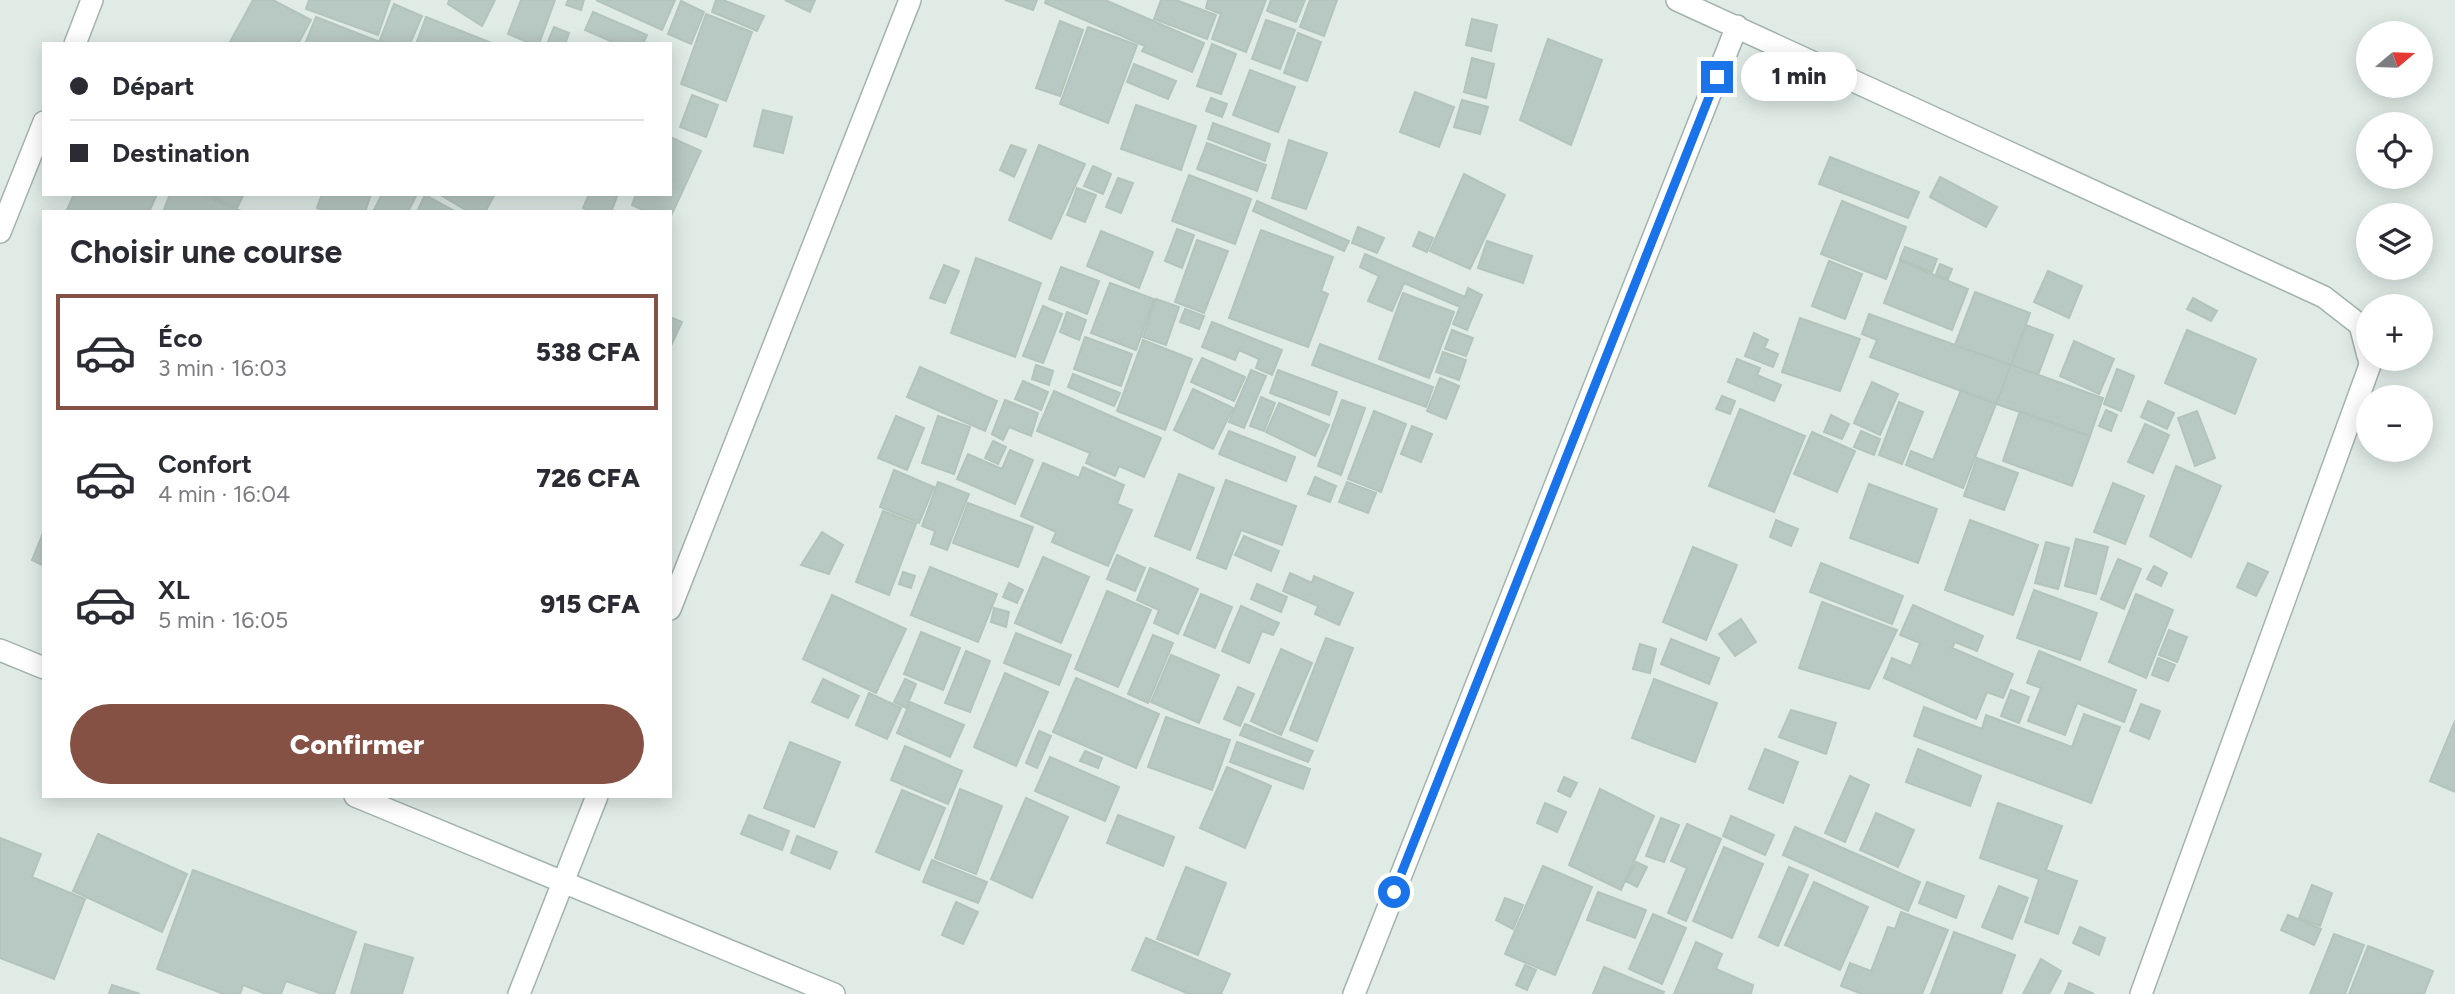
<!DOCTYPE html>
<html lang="fr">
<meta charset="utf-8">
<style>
body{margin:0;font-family:Figtree,sans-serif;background:#f7f7f7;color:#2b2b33;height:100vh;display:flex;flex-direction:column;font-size:26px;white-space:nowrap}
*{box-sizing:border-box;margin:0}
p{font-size:23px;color:#7c7c81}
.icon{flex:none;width:38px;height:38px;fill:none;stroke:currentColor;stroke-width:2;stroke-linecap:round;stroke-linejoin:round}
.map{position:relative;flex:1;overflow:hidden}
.drawer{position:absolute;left:42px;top:210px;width:630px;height:588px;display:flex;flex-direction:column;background:#fff;border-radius:0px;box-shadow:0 4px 18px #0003}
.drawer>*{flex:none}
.banner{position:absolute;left:42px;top:42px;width:630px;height:154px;border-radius:0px;box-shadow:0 4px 18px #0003;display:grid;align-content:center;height:154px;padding:0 28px;background:#fff}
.needle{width:46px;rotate:71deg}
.controls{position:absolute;left:2356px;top:21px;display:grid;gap:14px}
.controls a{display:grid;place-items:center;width:77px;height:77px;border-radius:50%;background:#fff;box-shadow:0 4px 18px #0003;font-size:35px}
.end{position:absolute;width:32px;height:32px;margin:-16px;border:9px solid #1a73e8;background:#fff;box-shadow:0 0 0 4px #fff}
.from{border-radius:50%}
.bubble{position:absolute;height:49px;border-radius:24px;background:#fff;box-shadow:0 4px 18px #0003;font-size:23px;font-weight:800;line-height:49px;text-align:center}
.banner b{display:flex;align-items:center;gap:24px;height:66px;font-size:26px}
.banner b+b{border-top:2px solid #e1e1e2}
.banner i{width:18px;height:18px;background:#2b2b33}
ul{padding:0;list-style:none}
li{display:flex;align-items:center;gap:21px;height:116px;margin:0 14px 10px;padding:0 14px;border:4px solid transparent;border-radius:0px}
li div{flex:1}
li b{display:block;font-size:26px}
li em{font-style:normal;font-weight:800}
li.on{border-color:#845144}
li>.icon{width:63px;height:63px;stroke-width:1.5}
h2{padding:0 28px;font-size:32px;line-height:84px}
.action{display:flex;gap:14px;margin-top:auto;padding:14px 28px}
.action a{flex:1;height:80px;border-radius:42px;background:#845144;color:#fff;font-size:28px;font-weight:800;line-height:80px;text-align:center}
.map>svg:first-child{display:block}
</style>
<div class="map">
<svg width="2455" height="994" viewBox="0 0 2455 994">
<rect width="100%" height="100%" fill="#e0ebe6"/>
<!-- building -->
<path fill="#b8c8c2" stroke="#b3c4bd" stroke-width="2" d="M253,0H273L311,20L298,44L230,42Z
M309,0H390L378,35L306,9Z
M449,0H495L482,26L448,4Z
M521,0H555L539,44H532L508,34Z
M568,0H584L581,10L566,5Z
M596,0H675L662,30Z
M716,0H723L764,16L757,31L712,12Z
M785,0H815L810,12Z
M1005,0H1037L1033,10Z
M1046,0H1105L1204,43L1192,72L1142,51L1145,46L1045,3Z
M1161,0H1176L1216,15L1207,39L1154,19Z
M1208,0H1266L1246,52L1212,39L1221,14L1206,8Z
M1271,0H1305L1296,22L1267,11Z
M1310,0H1337L1324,36L1300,27Z
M681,1L704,12L691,44L668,34Z
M394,4L422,16L410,44H390L380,40Z
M593,12L647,35L643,44H617L585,30Z
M706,14L752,32L726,101L681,84Z
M316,17L385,44H305Z
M426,17L494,44H416Z
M1472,19L1497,25L1491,51L1466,45Z
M1266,20L1295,30L1280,69L1252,59Z
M1060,21L1083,30L1060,96L1036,88Z
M554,27L569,33L565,44H547Z
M1088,27L1137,45L1108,123L1060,104Z
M1298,33L1321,42L1307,81L1284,73Z
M1548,39L1602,60L1571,145L1520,120Z
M1212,44L1236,54L1221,94L1197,86Z
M1472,58L1494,64L1486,98L1464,92Z
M1134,64L1176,81L1168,99L1127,82Z
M1250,70L1295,87L1278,132L1233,115Z
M1415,92L1454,107L1439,147L1400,132Z
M692,95L718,105L706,137L680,127Z
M1211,98L1227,104L1222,117L1206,111Z
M1462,100L1488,107L1480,134L1454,127Z
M1136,105L1196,126L1181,170L1121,149Z
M763,110L792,117L783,153L754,146Z
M1213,123L1270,144L1265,161L1208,139Z
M670,137L701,151L670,218V212H647L632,205L636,194H670Z
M1289,140L1327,153L1306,209L1272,198Z
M1207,143L1266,165L1257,191L1197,169Z
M1011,145L1026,150L1014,177L1000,170Z
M1039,145L1085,164L1051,239L1009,220Z
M1830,157L1919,192L1908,218L1819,184Z
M1093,166L1111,174L1103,194L1084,186Z
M1464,174L1505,195L1470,269L1430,251Z
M1189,175L1251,199L1235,244L1172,221Z
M1940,177L1997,207L1986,227L1930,197Z
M1118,178L1133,183L1121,213L1106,207Z
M1077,188L1096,195L1085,222L1067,215Z
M74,194H157L149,212H66Z
M170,194H201L241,211L163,212Z
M207,194H244L237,208Z
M322,194H371L365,212H327L317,208Z
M382,194H417L408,212H373Z
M439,194H495L485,212H469Z
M589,194H618L611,212H593L583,208Z
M425,195L456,212H417Z
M1257,201L1349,241L1344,251L1253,211Z
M1842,201L1906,227L1886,279L1821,254Z
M1358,227L1384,238L1377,253L1352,243Z
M1177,229L1194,235L1182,268L1165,261Z
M1261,230L1333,257L1321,291L1328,294L1308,347L1229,318Z
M1101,231L1153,252L1139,288L1087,266Z
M1419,232L1433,238L1427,252L1413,246Z
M1197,240L1228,251L1204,313L1175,302Z
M1487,241L1532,256L1523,283L1478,268Z
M1905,247L1937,259L1932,272L1900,259Z
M1365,254L1465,297L1468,288L1482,295L1467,330L1453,324L1460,307L1404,283L1392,311L1368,301L1379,276L1360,267Z
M976,258L1041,283L1015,357L951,333Z
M1829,261L1862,274L1845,319L1812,306Z
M1900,261L1968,289L1952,330L1884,303Z
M1940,264L1952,269L1948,279L1936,274Z
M944,265L959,271L945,303L930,298Z
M1061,267L1099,281L1087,314L1049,299Z
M2048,271L2082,286L2069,318L2034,302Z
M1110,283L1154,299L1136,350L1091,333Z
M1975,292L2030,313L2011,365L1955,345Z
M1403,293L1454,312L1429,378L1379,359Z
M2193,298L2217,311L2211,321L2187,309Z
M1156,299L1179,307L1166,345L1143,337Z
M1043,306L1062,314L1043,363L1023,356Z
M1185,309L1204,316L1199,329L1180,322Z
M1067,312L1086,320L1079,340L1060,332Z
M1869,314L2011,365L1996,404L1870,357L1877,340L1862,334Z
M670,317L682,322L670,348Z
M1800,318L1860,339L1840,391L1782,372Z
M1212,322L1282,350L1272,375L1256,368L1259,359L1239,350L1235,360L1202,347Z
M2026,325L2053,335L2038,375L2011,365Z
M1452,330L1473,338L1466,356L1445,349Z
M2187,330L2256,359L2235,414L2165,383Z
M1754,333L1768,340L1764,348L1778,354L1773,367L1745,356Z
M1085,337L1132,354L1121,386L1074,369Z
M1143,340L1192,359L1165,430L1117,411Z
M2074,341L2114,359L2099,394L2060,376Z
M1320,344L1433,387L1426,407L1312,365Z
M1443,352L1466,360L1459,380L1436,372Z
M1202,358L1245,377L1234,401L1191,382Z
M1737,359L1760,368L1757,375L1781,385L1774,401L1728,382Z
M1036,365L1053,371L1049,385L1032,379Z
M2011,365L2103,398L2090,436L1996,404Z
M920,367L997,401L985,431L907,397Z
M2117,369L2134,376L2121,411L2104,404Z
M1251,370L1266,376L1244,428L1229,422Z
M1278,370L1337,392L1329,415L1270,393Z
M1073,374L1120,393L1114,406L1068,387Z
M1440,378L1459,386L1446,419L1427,411Z
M1023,381L1048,392L1041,410L1015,399Z
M1872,382L1898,394L1880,435L1854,423Z
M1193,389L1233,408L1213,449L1174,430Z
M1961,390L1996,404L1963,488L1906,465L1911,451L1933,460Z
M1054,391L1161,438L1144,477L1119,466L1115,476L1086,463L1090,453L1037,431Z
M1722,396L1735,401L1730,414L1716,409Z
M1261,397L1275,403L1264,431L1250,426Z
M1005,400L1038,413L1031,436L1009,427L1003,440L992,434Z
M1342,400L1365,408L1341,475L1318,466Z
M2148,401L2174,413L2167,429L2141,417Z
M1899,402L1923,412L1902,464L1879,455Z
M1279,403L1329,425L1315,456L1266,432Z
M1740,409L1805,436L1774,512L1709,486Z
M2106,410L2117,415L2111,431L2099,426Z
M1374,411L1406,424L1381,492L1348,479Z
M2020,411L2090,436L2072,486L2003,461Z
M2197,411L2215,458L2195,466L2178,418Z
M1831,415L1849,424L1842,439L1824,432Z
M896,416L924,428L907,470L878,458Z
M938,416L970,427L954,474L922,463Z
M2145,424L2169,435L2153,473L2128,462Z
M1412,426L1432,434L1421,462L1401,454Z
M1229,431L1295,457L1286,481L1219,454Z
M1861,431L1880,439L1874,455L1854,447Z
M1812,432L1855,451L1837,492L1794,474Z
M993,441L1006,447L998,464L985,458Z
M1010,450L1033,460L1015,504L957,479L968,454L1002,469Z
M1977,458L2018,473L2004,510L1964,496Z
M1043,463L1079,478L1083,467L1124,485L1117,504L1132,510L1108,566L1052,542L1056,532L1021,516Z
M2176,466L2221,486L2191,557L2150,536Z
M894,470L934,487L919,523L880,507Z
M1179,474L1214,488L1190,550L1155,536Z
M1315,477L1336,486L1330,502L1308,494Z
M1226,480L1296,506L1282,545L1241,530L1226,569L1197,558Z
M938,482L969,494L947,550L931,544L935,531L922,526Z
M1347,482L1376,493L1368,513L1339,502Z
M2113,483L2144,496L2125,544L2094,532Z
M1869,484L1937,509L1918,563L1850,538Z
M968,503L1033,527L1018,567L953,543Z
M883,511L916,524L889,595L856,582Z
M1776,520L1798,529L1791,546L1770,537Z
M1970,520L2038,545L2013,615L1945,590Z
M44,531V566L32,560Z
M822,532L843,545L829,574L801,565Z
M1244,536L1279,551L1271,571L1235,555Z
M2076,539L2108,547L2096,594L2065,586Z
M2046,542L2069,548L2058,589L2035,583Z
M1693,547L1737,565L1706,640L1663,622Z
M1117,555L1145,568L1135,591L1107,579Z
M1043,557L1089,577L1061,643L1015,623Z
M2118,559L2141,569L2124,609L2101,599Z
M1821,563L1903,596L1892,624L1810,592Z
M2248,563L2268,572L2256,596L2237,587Z
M2154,566L2167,573L2161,586L2147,579Z
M930,567L997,594L978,642L911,615Z
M1150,568L1198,589L1178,634L1154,623L1159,610L1137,600Z
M903,572L915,576L911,588L899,584Z
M1290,573L1312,583L1314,576L1353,593L1339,625L1315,614L1318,606L1283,591Z
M1009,583L1023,590L1017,603L1003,597Z
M1257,584L1287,597L1281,612L1251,599Z
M2034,590L2097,613L2080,660L2017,638Z
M1107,591L1151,610L1118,687L1075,669Z
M1201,594L1232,607L1215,648L1184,635Z
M2136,594L2173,610L2146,678L2109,662Z
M832,595L906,629L876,693L803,659Z
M1822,602L1897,630L1869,689L1799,668Z
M1913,605L1983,636L1977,651L1955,642L1952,648L2013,674L2003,698L1987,692L1976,719L1884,678L1892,658L1911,666L1920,643L1900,635Z
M1241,606L1279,623L1273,635L1262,631L1249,663L1222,651Z
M994,608L1009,612L1006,627L991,622Z
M1741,619L1756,642L1735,656L1719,634Z
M2169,630L2187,637L2177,662L2159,655Z
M921,632L960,648L943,690L904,674Z
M1016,633L1071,655L1059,685L1004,663Z
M1153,635L1173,643L1148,703L1128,694Z
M1326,638L1353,648L1317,741L1290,730Z
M1671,639L1719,658L1709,684L1661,664Z
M1640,644L1656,649L1650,673L1633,669Z
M1281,649L1312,663L1281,735L1251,721Z
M966,651L990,661L970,712L945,703Z
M2039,651L2136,690L2124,722L2077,703L2065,735L2028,721L2041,688L2027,683Z
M1171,655L1219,675L1199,723L1151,702Z
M2158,658L2175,665L2168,681L2152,675Z
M1005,673L1048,692L1016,766L974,747Z
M1076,678L1159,714L1136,768L1053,732Z
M823,679L859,696L848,718L812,702Z
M905,679L916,684L906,708L894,702Z
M1654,679L1717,703L1695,762L1632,738Z
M1238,687L1254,694L1240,726L1224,719Z
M2011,690L2029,697L2019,723L2001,716Z
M869,693L901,708L887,739L856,725Z
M910,702L964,725L950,757L897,733Z
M2141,704L2160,711L2149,739L2130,731Z
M1924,707L1982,729L1986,715L2072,747L2084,714L2120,727L2091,803L1914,736Z
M1791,710L1836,723L1826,754L1779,737Z
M1166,717L1230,740L1212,790L1148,767Z
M2455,721V792L2430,781Z
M1245,724L1313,751L1308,762L1240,735Z
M1039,731L1051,736L1037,768L1026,763Z
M790,742L840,762L814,827L764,808Z
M1237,742L1310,769L1303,789L1230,762Z
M905,746L962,771L948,804L891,780Z
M1765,749L1798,762L1783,803L1749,789Z
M1918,749L1981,776L1970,806L1906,782Z
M1085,751L1102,758L1098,768L1080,761Z
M1050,757L1119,787L1105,821L1035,791Z
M1227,767L1271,786L1245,848L1200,828Z
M1850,776L1869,785L1845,842L1825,833Z
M1564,777L1577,783L1570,797L1558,791Z
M960,789L1002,806L976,874L935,858Z
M1600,789L1654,816L1621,890L1569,865Z
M902,790L945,808L919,870L876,852Z
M1026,798L1068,817L1032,898L991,879Z
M1545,803L1566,812L1557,832L1537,823Z
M1998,803L2062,826L2046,870L2077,881L2058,934L2025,922L2039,879L1980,858Z
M1876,813L1914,830L1898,867L1860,850Z
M749,815L789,831L782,850L741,834Z
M1118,815L1174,837L1163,866L1107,843Z
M1731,816L1774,835L1765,855L1723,836Z
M1661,818L1679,825L1664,862L1646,856Z
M1687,824L1721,839L1686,921L1668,913L1687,868L1671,861Z
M1795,827L1920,882L1908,911L1783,855Z
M98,834L187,874L162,932L73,891Z
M797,836L837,852L830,869L791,853Z
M0,838L41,854L32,877L85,899L54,979L0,958Z
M1724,847L1763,864L1732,938L1693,921Z
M932,860L987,882L978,903L923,882Z
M1636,862L1647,867L1637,887L1626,881Z
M1543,866L1592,887L1555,975L1505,954Z
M1186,867L1226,883L1198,955L1157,939Z
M1789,867L1808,875L1778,946L1759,937Z
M193,870L356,932L334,994H322L286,981L281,994H266L243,985L240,994H224L157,969Z
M1814,882L1868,907L1840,970L1785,945Z
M1927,882L1964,896L1956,918L1919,903Z
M2312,885L2332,893L2320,926L2299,918Z
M1999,886L2028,898L2012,939L1982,927Z
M1598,892L1646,910L1635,938L1587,920Z
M1505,898L1523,905L1513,929L1496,920Z
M956,902L978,912L963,944L942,935Z
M1901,912L1948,930L1922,994H1862L1841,986L1850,963L1871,971L1888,927L1895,929Z
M1653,914L1686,928L1662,984L1629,969Z
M2288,915L2321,929L2314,945L2281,930Z
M2080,927L2105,938L2099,955L2073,943Z
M1954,932L2015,955L2001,994H1931Z
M2334,934L2364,945L2345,994H2310Z
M1146,938L1230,974L1221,994H1189L1132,970Z
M1696,942L1722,954L1716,969L1753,985L1751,994H1674Z
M365,944L413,958L402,994H351Z
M2368,946L2433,971L2424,994H2349Z
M2041,959L2061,971L2049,994H2023Z
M1525,965L1536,970L1527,990L1516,985Z
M1604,967L1664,992L1663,994H1593Z
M2069,983L2094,994H2065Z
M112,985L140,994H109Z"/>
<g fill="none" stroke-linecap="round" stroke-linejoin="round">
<defs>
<path id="minor" d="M1677,0L2324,297L2360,325L2368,356
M75,44L92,0
M0,232L44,122
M670,609L910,0
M0,650L44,668
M355,796L834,994
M519,994L597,796
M1354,994L1737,26
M2141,994L2370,365L2369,359"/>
</defs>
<!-- minor casing -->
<use href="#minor" stroke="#a3b3ad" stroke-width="24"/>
<!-- minor -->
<use href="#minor" stroke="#fff" stroke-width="21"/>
</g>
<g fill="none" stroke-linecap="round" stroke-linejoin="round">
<!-- route -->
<path stroke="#1a73e8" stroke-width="9" d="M1394,892L1717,77"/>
</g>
</svg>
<div class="controls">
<a><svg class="needle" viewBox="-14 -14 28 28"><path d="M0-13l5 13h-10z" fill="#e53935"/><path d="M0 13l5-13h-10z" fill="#7c7c81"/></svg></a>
<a><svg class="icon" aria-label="locate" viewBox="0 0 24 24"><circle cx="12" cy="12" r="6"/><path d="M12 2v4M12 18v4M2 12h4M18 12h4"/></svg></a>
<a><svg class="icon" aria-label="layers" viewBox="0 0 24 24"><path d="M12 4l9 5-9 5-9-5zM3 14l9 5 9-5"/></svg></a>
<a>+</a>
<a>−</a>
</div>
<i class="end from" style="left:1394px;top:892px"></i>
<i class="end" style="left:1717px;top:77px"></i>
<div class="bubble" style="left:1741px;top:52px;width:116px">1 min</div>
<div class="banner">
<b><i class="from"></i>Départ</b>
<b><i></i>Destination</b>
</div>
<section class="drawer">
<h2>Choisir une course</h2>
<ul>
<li class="on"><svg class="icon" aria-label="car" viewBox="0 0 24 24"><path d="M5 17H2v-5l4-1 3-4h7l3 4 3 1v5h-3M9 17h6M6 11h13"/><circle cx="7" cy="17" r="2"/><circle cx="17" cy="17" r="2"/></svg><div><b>Éco</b><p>3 min · 16:03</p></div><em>538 CFA</em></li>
<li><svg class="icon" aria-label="car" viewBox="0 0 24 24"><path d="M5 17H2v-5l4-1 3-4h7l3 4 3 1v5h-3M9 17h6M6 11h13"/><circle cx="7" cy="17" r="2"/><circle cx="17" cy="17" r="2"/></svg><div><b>Confort</b><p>4 min · 16:04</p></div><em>726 CFA</em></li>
<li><svg class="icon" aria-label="car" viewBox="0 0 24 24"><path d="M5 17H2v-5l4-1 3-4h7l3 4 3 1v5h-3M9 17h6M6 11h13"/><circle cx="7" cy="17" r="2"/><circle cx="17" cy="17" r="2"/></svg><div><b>XL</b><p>5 min · 16:05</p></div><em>915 CFA</em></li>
</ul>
<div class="action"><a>Confirmer</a></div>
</section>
</div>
